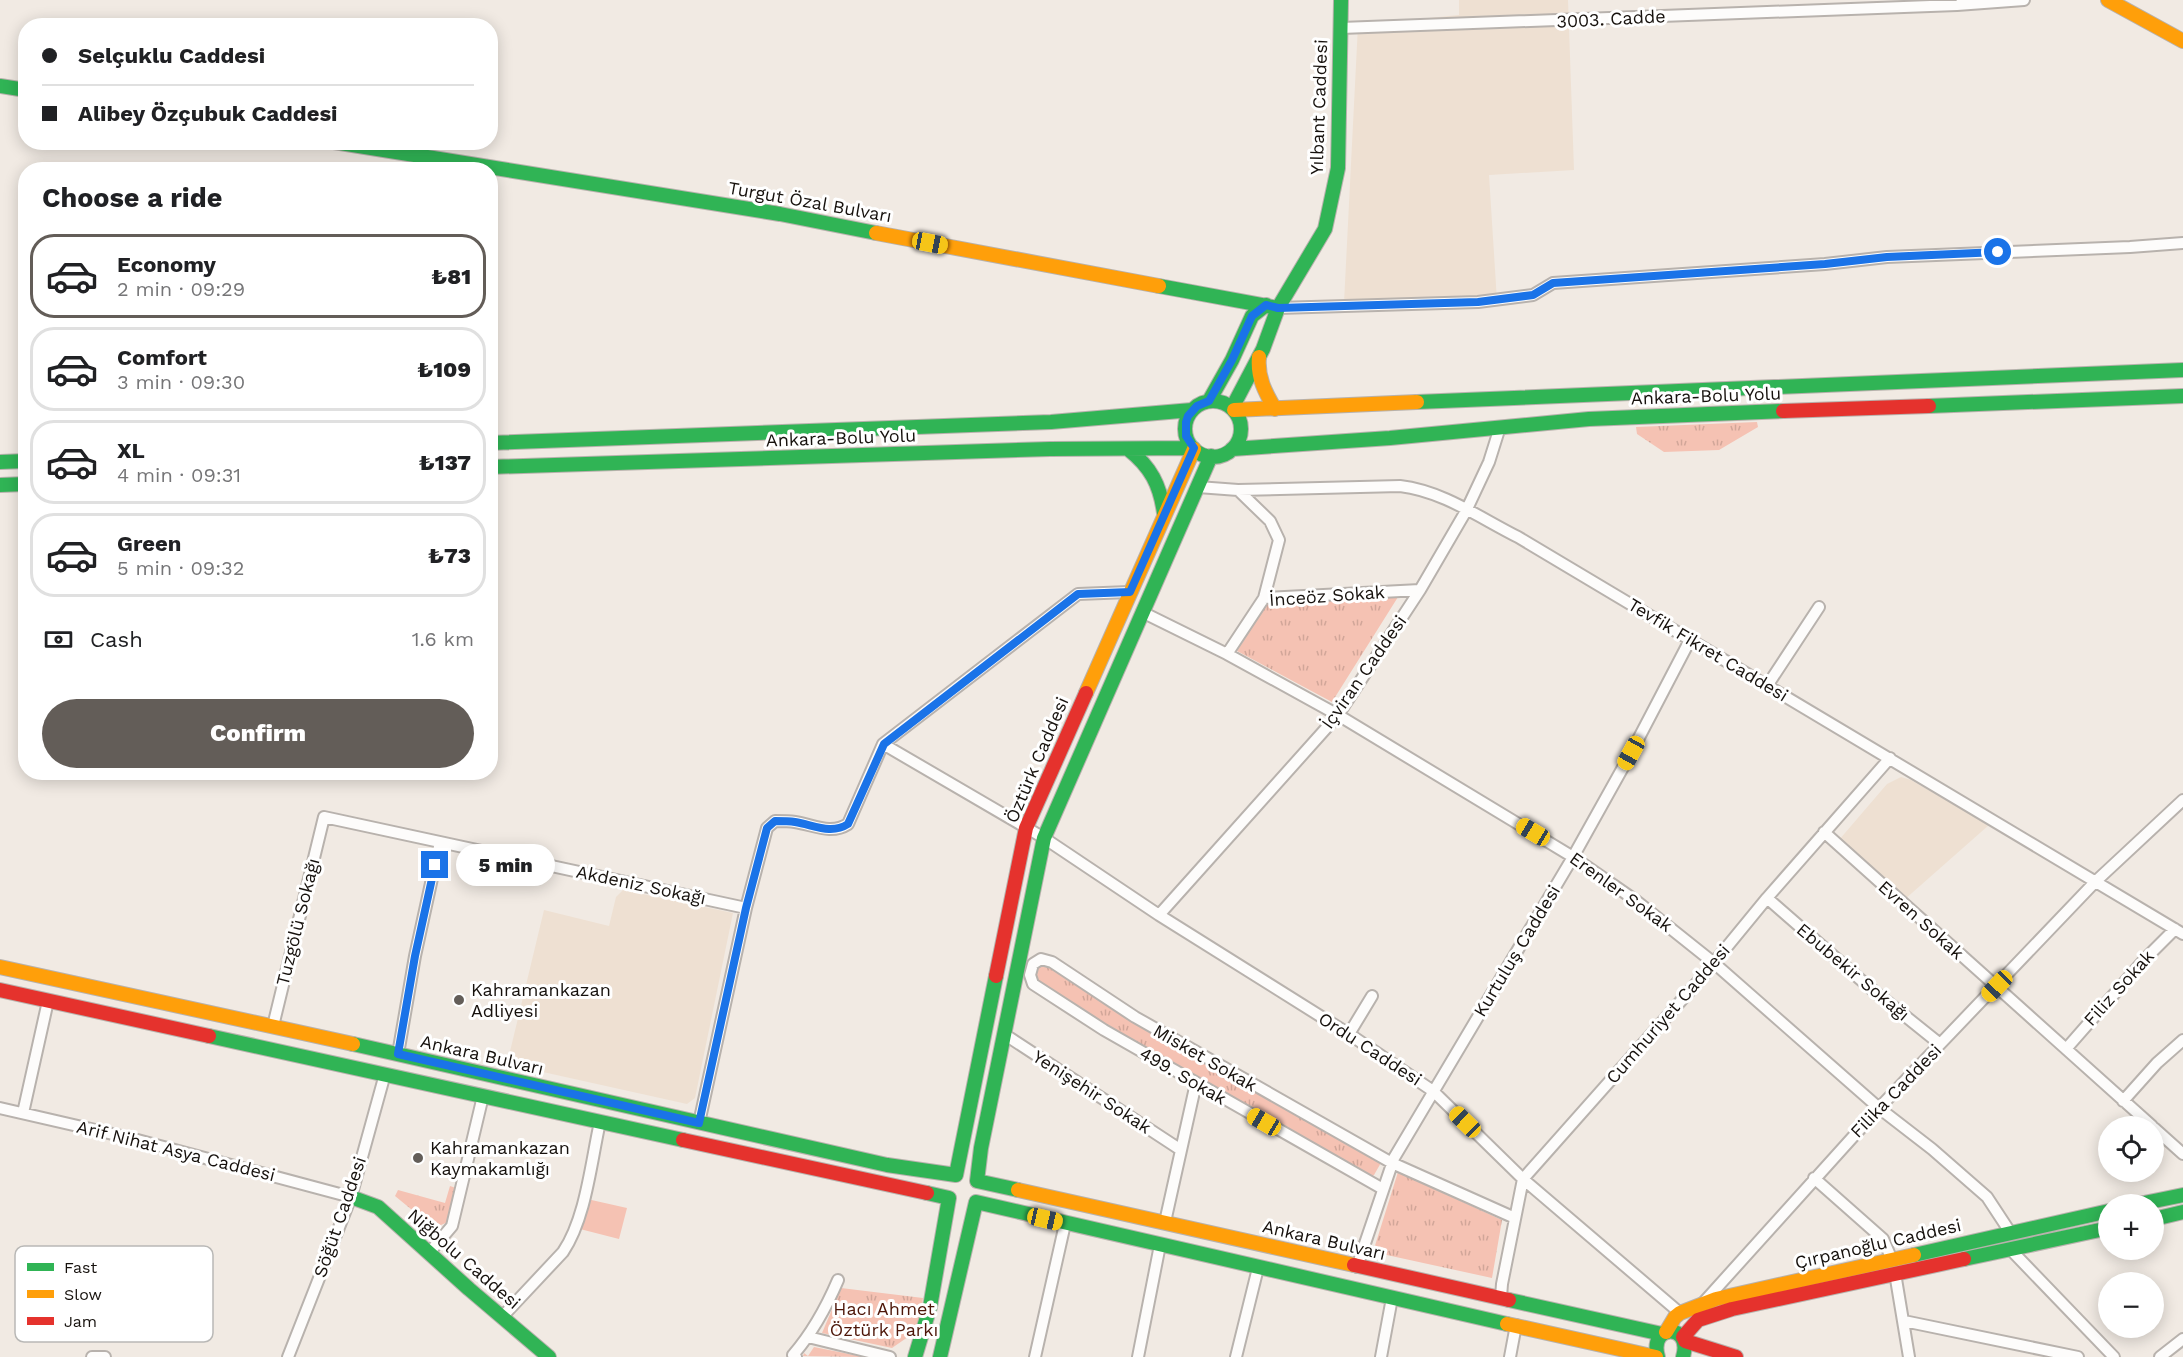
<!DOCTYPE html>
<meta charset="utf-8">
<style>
body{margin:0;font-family:"Work Sans",sans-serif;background:#f6f6f6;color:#202124;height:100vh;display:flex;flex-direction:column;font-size:22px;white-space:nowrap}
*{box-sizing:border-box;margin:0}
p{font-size:20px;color:#757577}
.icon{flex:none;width:33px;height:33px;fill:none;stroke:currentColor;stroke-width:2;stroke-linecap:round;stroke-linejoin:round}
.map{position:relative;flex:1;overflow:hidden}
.sheet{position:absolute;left:18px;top:162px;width:480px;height:618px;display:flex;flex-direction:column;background:#fff;border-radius:24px;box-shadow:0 3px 15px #0003}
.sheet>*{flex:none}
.top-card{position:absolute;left:18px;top:18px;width:480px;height:132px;border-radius:24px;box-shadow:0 3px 15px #0003;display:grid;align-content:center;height:132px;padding:0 24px;background:#fff}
.controls{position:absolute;left:2098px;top:1116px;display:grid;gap:12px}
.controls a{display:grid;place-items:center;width:66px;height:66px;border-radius:50%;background:#fff;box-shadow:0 3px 15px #0003;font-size:30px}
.end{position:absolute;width:27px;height:27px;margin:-14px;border:8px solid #1a73e8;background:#fff;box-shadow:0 0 0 3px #fff}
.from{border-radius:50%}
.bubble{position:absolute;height:42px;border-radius:21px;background:#fff;box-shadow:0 3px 15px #0003;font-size:20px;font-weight:800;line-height:42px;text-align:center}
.car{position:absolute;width:18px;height:36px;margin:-18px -9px;border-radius:8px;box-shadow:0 0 4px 2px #0007;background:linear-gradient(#f5c518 24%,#345 0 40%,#f5c518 0 76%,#345 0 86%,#f5c518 0)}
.top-card b{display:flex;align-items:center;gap:21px;height:57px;font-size:22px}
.top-card b+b{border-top:2px solid #e0e0e0}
.top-card i{width:15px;height:15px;background:#202124}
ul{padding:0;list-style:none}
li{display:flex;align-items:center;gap:18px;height:84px;margin:0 12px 9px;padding:0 12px;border:3px solid #e0e0e0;border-radius:24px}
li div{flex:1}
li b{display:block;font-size:22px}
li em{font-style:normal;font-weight:800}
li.on{border-color:#635d58}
li>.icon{width:54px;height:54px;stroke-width:1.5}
h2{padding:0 24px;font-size:27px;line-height:72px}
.pay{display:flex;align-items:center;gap:15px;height:66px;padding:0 24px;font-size:22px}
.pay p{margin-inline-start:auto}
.cta{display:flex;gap:12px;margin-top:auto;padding:12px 24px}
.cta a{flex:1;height:69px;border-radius:36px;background:#635d58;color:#fff;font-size:24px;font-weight:800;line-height:69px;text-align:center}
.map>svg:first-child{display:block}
</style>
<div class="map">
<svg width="2183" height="1357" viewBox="0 0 2183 1357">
<defs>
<pattern id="grass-tufts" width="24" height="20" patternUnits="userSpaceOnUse" patternTransform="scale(1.5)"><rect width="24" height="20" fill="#f5c2b3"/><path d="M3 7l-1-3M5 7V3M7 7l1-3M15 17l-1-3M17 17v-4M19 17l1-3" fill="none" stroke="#d1a699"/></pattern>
</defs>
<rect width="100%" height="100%" fill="#f1eae3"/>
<!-- built -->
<path fill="#eee0d2" d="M1459,0H1568L1574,170L1489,175L1497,301L1344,303L1358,25L1459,15Z
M1901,777L1911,780L1989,825L1904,900L1839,840L1887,784Z
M623,890L733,913L695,1098L687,1104L507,1064L544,910L609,926L616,897Z"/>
<!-- grass -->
<path fill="url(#grass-tufts)" d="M1757,422L1758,427L1719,450L1664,452L1637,434L1636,427Z
M1398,597L1332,702L1237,651L1266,605L1273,601Z
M1044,964L1052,966L1382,1161L1374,1175L1369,1178L1065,1002L1036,982L1035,970Z
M1398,1172L1502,1220L1492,1278L1373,1252Z
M450,1186L456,1188L448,1222L434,1228L395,1196L398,1190L445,1203Z
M841,1288L923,1298L918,1330L892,1348L822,1333Z
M814,1347L864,1357L803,1356L804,1353L808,1356Z"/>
<!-- garden -->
<path fill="#f5c2b3" d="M587,1199L627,1208L619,1239L580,1229Z
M845,1291L864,1294L854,1334L832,1329Z"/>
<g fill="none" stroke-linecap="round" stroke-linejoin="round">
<defs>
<path id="street" d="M1341,28L1957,5L2024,0
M1278,308L1478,302L1533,295L1553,283L1825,264L1887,257L2130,247L2183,243
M1198,487L1238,490L1400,486C1443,491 1480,518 1518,537L2183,934
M1264,598L1420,590
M1142,612L1227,654L1338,715L1573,857L1635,900L1714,963L1879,1108L1932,1149L1987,1197L2010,1232
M1227,654L1264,598L1279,540L1270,521L1238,490
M1767,686L1819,607
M883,744L1044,838L1159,915L1352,1036L1433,1091L1523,1179L1680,1313
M1824,832L2152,1126
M1767,898L1869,987L1940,1044
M1159,915L1338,715L1420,590L1466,511L1489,462L1500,427
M273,1026L324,817L746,908
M1004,1034L1181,1150
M1349,1034L1372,996
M2066,1049L2144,960L2175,929
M398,1054L415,956L440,842
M2123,1101L2157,1063L2183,1040
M0,1108L130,1138L351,1197
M23,1113L48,1001
M699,1123L746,908L767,828L775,821C782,821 789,821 795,822C814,825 831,835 848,824L883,744L1078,594L1129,592
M2154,1128L2183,1154
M1814,1178L1883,1239L1892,1260
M1383,1189L1104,1030L1033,984L1030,975L1033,964L1041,959L1052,962L1135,1017L1392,1163L1515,1218
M1165,1222L1196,1083
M2010,1249L2114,1357
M429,1253L452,1226L483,1096
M1357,1267L1394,1158L1573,857L1631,753L1690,640
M1895,1273L1909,1357
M1501,1297L1502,1284L1523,1179L1703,976L1767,898L1890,758
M1704,1302L1879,1108L2095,882L2183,800
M502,1317L563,1252C586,1218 591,1162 600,1122
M1904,1321L2078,1357
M808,1337L890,1357
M92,1357H105
M288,1357L351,1197L385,1074
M796,1357L793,1355C813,1332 826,1308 838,1280
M1035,1357L1065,1224
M1138,1357L1160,1245
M1236,1357L1258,1268
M1381,1357L1392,1298
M1510,1357L1516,1325
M2160,1357L2183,1339"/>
<path id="fast" d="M0,86L26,90
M334,142L780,214L876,233
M1159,286L1278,308
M1209,401L1232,360L1252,316L1266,305
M1185 429a28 28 0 1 1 56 0a28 28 0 1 1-56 0Z
M1417,402L2183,370
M1929,406L2183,396
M1232,408L1263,349L1278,308L1325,229L1338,168L1341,0
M490,443L1051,422L1192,410
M1128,449C1151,467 1160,485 1164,513
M1232,449L1390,438L1589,419L1783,411
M0,462L26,461
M490,467L1050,449L1193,448
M0,485L26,484
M209,1036L683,1140
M353,1044L887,1165L956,1175L996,976
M1018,1190L977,1181L981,1148L1044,838L1211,456
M351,1197L378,1207L469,1289L549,1357
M2139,1204L2183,1195
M2154,1219L2183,1212
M1914,1255L2109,1211
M1964,1259L2109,1228
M1509,1300L1662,1334
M915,1357L930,1307L949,1198L927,1193
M940,1357L976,1202L1507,1324
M1658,1357C1648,1323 1693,1323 1683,1357"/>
<path id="slow" d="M2108,0L2183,41
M876,233L1159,286
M1259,357C1257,377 1265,392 1275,409
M1234,410L1417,402
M1086,693L1194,449
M0,967L353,1044
M1018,1190L1354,1265
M1507,1324L1656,1357
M1666,1332L1675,1317L1680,1313L1716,1299L1914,1255"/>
<path id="jam" d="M1783,411L1929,406
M996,976L1026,828L1086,693
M0,990L209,1036
M683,1140L927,1193
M1354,1265L1509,1300
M1683,1337L1698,1320L1732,1309L1964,1259
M1685,1341L1736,1357"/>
</defs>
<!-- street casing -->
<use href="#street" stroke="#b8b2ad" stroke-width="14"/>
<!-- fast casing -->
<use href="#fast" stroke="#b8b2ad" stroke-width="16"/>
<!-- slow casing -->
<use href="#slow" stroke="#b8b2ad" stroke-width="16"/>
<!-- jam casing -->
<use href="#jam" stroke="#b8b2ad" stroke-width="16"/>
<!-- street -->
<use href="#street" stroke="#fdfcfb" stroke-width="10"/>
<!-- fast -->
<use href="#fast" stroke="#30b455" stroke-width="14"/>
<!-- slow -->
<use href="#slow" stroke="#ff9f0a" stroke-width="14"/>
<!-- jam -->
<use href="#jam" stroke="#e5322d" stroke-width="14"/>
</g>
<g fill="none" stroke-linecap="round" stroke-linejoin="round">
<!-- route -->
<path stroke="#1a73e8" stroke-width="8" d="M435,865L415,956L398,1054L699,1123L746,908L767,828L775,821C782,821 789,821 795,822C814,825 831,835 848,824L884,744L1078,594L1130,592L1194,448L1186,436V422L1188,416L1197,406L1209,401L1232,360L1252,316L1266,305L1278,308L1478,302L1533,295L1553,283L1825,264L1887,257L1998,252"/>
</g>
<!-- markers -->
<g fill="#635d58" stroke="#fff" stroke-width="2">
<circle cx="459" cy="1000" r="6"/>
<circle cx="418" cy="1158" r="6"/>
</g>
<g text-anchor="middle" stroke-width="6" stroke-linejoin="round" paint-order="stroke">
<!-- street labels -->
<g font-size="18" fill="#16110d" stroke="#fff">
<text transform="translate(1611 19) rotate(-3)" y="6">3003. Cadde</text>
<text transform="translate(1319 107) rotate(-88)" y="6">Yılbant Caddesi</text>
<text transform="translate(810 202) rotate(10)" y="6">Turgut Özal Bulvarı</text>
<text transform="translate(1706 396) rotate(-2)" y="6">Ankara-Bolu Yolu</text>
<text transform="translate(841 438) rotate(-2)" y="6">Ankara-Bolu Yolu</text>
<text transform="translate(1327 596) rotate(-4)" y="6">İnceöz Sokak</text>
<text transform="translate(1708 650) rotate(31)" y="6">Tevfik Fikret Caddesi</text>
<text transform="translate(1364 672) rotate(-55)" y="6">İçviran Caddesi</text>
<text transform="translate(1037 760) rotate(-67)" y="6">Öztürk Caddesi</text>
<text transform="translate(641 885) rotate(12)" y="6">Akdeniz Sokağı</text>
<text transform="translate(1621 892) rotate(36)" y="6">Erenler Sokak</text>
<text transform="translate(1921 920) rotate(42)" y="6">Evren Sokak</text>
<text transform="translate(298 922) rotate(-76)" y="6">Tuzgölü Sokağı</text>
<text transform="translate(1517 951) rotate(-59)" y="6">Kurtuluş Caddesi</text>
<text transform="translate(1853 972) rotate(40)" y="6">Ebubekir Sokağı</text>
<text transform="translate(2119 988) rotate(-48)" y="6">Filiz Sokak</text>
<text transform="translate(1668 1014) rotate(-49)" y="6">Cumhuriyet Caddesi</text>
<text transform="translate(1370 1049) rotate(33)" y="6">Ordu Caddesi</text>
<text transform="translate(482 1055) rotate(13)" y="6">Ankara Bulvarı</text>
<text transform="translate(1205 1058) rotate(30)" y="6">Misket Sokak</text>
<text transform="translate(1183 1076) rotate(30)" y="6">499. Sokak</text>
<text transform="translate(1896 1091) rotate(-46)" y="6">Filika Caddesi</text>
<text transform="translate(1092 1092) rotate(33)" y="6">Yenişehir Sokak</text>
<text transform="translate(176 1151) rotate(14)" y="6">Arif Nihat Asya Caddesi</text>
<text transform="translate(340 1217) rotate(-71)" y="6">Söğüt Caddesi</text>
<text transform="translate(1324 1240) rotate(13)" y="6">Ankara Bulvarı</text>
<text transform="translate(1878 1244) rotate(-13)" y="6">Çırpanoğlu Caddesi</text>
<text transform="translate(464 1259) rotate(41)" y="6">Niğbolu Caddesi</text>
</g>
<!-- poi labels -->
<g font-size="18" fill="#16110d" stroke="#fff" text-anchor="start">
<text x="471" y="996">Kahramankazan<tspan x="471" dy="21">Adliyesi</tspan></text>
<text x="430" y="1154">Kahramankazan<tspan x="430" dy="21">Kaymakamlığı</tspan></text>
</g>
<!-- park labels -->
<g font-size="18" fill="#4d1608" stroke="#fff">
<text x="884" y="1315">Hacı Ahmet<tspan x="884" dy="21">Öztürk Parkı</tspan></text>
</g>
</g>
<!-- legend -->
<rect x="15" y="1246" width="198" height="96" rx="9" fill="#fff" stroke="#b9b8b6" stroke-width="1.5"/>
<rect x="27" y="1263" width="27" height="8" fill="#30b455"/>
<rect x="27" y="1290" width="27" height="8" fill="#ff9f0a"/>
<rect x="27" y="1317" width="27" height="8" fill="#e5322d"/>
<g font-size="16" fill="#16110d">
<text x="64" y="1273">Fast</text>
<text x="64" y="1300">Slow</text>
<text x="64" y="1327">Jam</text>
</g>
</svg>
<div class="controls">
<a><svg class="icon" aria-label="locate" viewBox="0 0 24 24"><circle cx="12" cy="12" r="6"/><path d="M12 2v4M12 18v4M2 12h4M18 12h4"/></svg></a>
<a>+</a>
<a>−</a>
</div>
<i class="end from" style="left:1998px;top:252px"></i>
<i class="end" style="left:435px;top:865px"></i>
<div class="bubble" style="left:456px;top:844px;width:99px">5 min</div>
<i class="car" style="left:930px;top:243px;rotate:101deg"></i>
<i class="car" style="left:1631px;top:753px;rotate:209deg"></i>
<i class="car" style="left:1533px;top:832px;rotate:301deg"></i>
<i class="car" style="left:1997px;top:986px;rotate:224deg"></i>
<i class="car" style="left:1264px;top:1122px;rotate:300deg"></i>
<i class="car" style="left:1465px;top:1122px;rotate:314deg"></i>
<i class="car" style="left:1045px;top:1219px;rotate:103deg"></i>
<div class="top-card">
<b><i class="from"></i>Selçuklu Caddesi</b>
<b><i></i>Alibey Özçubuk Caddesi</b>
</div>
<section class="sheet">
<h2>Choose a ride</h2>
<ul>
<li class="on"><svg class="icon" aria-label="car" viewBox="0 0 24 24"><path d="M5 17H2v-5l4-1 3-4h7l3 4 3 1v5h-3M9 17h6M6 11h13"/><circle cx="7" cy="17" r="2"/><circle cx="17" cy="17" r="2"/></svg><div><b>Economy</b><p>2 min · 09:29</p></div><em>₺81</em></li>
<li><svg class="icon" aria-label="car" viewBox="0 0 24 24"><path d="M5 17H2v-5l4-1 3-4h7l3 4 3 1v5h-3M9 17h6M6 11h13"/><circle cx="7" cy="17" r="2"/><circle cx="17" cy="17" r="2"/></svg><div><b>Comfort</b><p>3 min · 09:30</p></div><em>₺109</em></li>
<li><svg class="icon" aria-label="car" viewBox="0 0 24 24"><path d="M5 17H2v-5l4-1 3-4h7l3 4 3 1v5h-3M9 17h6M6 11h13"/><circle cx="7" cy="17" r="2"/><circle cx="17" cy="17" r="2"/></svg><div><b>XL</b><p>4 min · 09:31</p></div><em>₺137</em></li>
<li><svg class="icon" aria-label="car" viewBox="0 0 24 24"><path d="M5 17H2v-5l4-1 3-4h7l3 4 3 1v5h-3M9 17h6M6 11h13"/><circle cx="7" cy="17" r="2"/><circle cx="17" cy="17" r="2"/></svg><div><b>Green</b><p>5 min · 09:32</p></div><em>₺73</em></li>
</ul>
<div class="pay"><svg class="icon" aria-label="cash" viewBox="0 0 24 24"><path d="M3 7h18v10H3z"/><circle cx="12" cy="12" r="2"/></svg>Cash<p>1.6 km</p></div>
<div class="cta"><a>Confirm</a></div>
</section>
</div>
